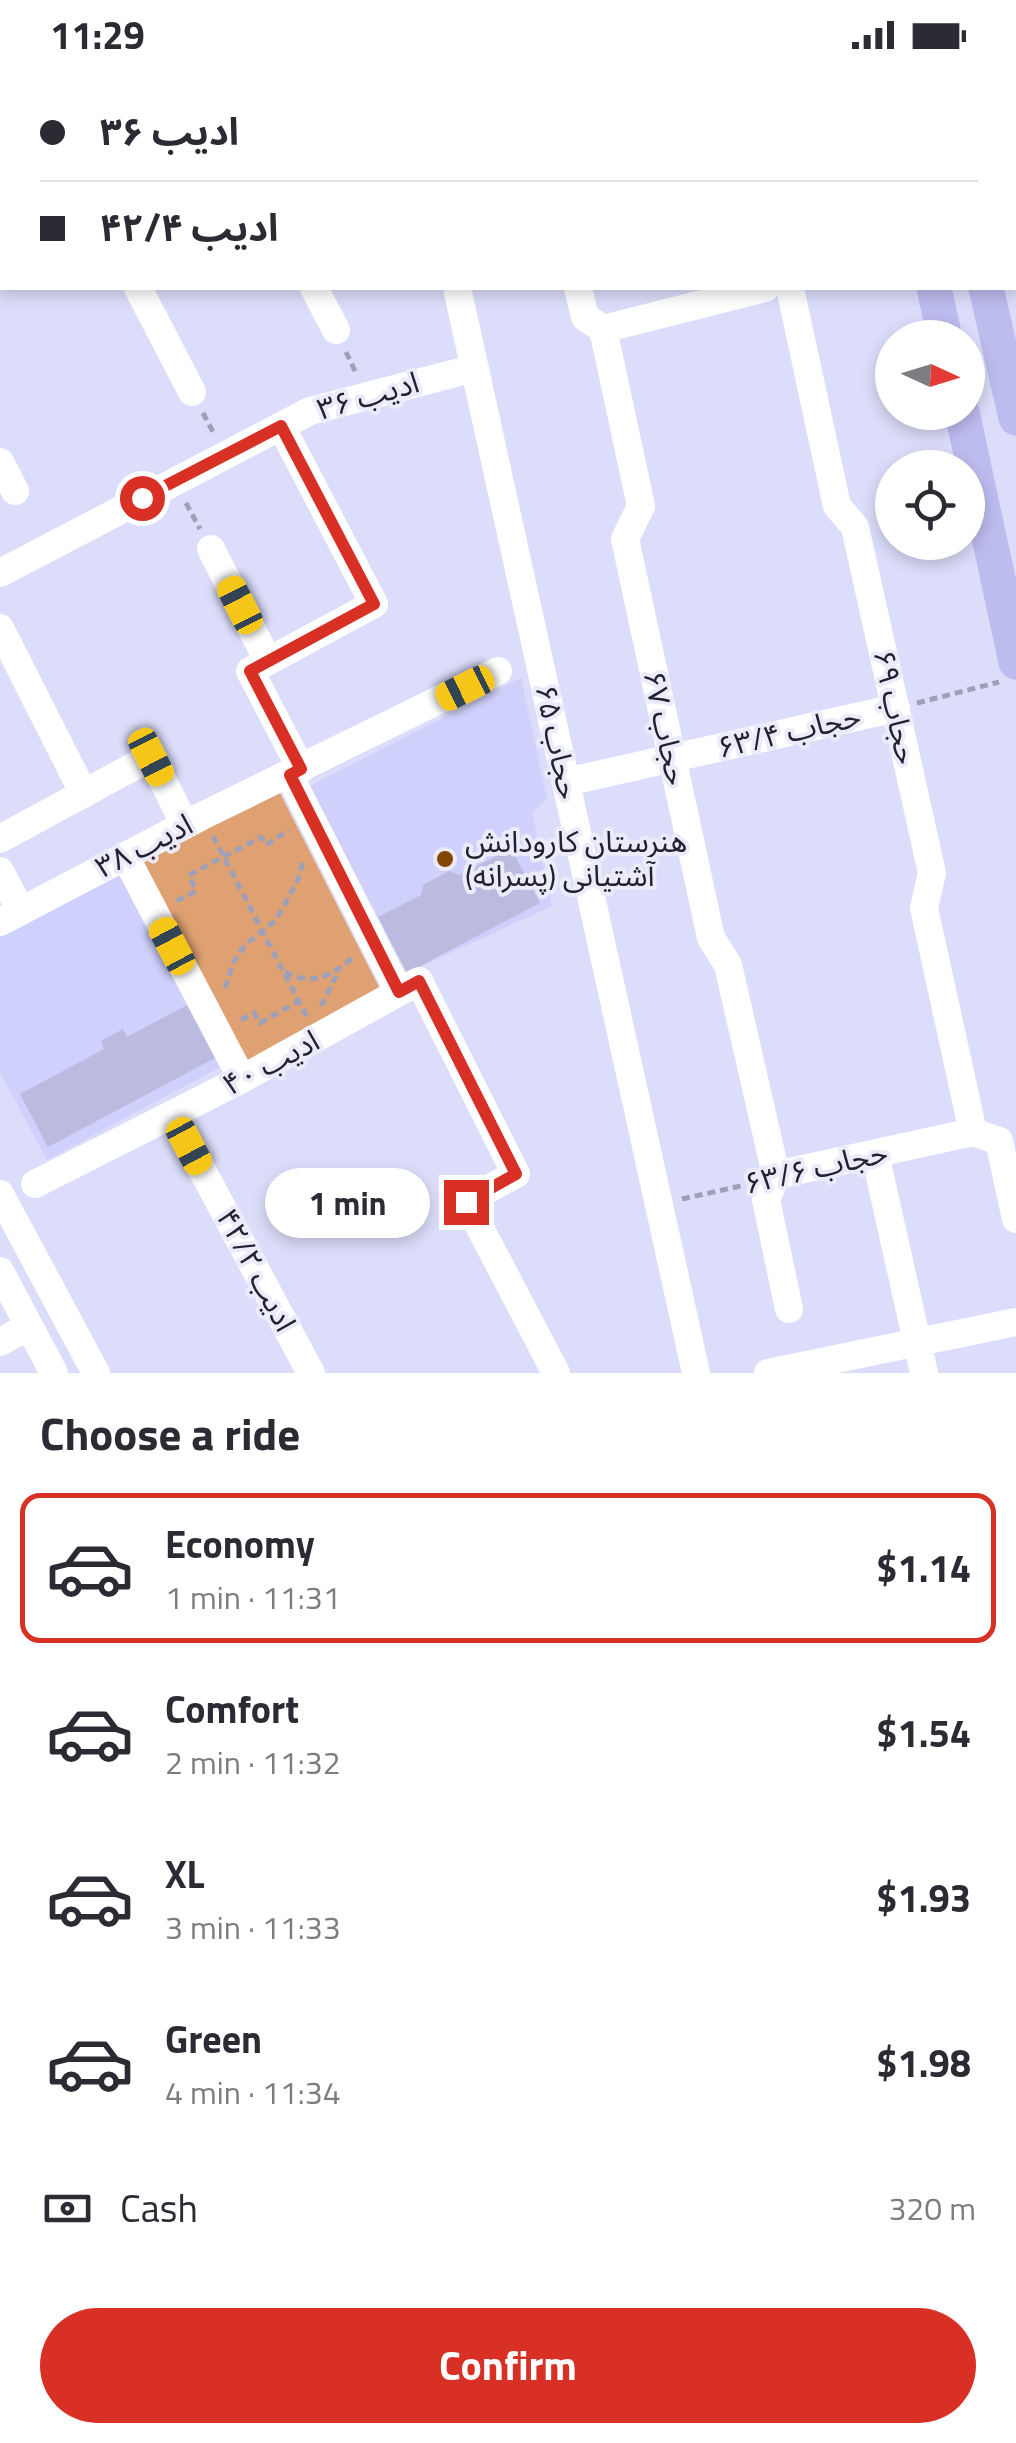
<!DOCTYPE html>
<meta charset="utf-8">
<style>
body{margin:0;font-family:"Titillium Web","Noto Sans Arabic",sans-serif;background:#f7f7f7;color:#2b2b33;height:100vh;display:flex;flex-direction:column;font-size:38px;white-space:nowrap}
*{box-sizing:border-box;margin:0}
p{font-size:32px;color:#7c7c81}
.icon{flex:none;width:55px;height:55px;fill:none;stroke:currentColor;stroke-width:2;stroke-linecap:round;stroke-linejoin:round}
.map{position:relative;height:1303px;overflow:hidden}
.side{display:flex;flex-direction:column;background:#fff;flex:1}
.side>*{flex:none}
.guide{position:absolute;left:0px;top:0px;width:1018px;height:220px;box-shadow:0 5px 15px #0003;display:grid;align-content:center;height:220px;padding:0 40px;background:#fff}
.needle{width:65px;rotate:94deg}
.buttons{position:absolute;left:875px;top:250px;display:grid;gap:20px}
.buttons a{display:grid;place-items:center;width:110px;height:110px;border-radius:50%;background:#fff;box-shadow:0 5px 15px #0003;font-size:50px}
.end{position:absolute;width:45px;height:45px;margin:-22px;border:12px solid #d93025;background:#fff;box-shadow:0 0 0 5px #fff}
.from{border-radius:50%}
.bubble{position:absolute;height:70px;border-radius:35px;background:#fff;box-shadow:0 5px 15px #0003;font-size:32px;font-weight:700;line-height:70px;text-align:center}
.car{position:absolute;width:30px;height:60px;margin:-30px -15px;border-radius:12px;box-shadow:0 0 8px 2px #0007;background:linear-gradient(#f5c518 24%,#345 0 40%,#f5c518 0 76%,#345 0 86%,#f5c518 0)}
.guide b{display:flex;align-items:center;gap:35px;height:95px;font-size:38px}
.guide b+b{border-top:2px solid #e1e1e2}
.guide i{width:25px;height:25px;background:#2b2b33}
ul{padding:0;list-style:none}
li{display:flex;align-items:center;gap:30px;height:150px;margin:0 20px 15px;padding:0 20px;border:5px solid transparent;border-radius:20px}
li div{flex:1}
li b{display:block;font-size:38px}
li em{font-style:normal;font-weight:700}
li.on{border-color:#d93025}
li>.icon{width:90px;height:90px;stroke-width:1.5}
h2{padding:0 40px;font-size:45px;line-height:120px}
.pay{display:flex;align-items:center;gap:25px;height:110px;padding:0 40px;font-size:38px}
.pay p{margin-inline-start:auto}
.cta{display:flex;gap:20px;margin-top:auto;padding:20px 40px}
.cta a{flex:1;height:115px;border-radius:60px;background:#d93025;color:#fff;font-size:40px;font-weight:700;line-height:115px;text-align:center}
.status{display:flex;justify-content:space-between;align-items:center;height:70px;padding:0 50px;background:#fff;direction:ltr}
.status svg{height:28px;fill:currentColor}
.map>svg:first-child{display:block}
</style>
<div class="status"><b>11:29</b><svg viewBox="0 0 49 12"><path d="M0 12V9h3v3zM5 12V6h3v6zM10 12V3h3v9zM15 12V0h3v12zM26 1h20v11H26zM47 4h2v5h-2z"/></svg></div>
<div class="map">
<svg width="1016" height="1303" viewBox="0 0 1016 1303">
<rect width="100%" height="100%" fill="#dcddfa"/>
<!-- built -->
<path fill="#cfd1fc" d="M521,608L547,729L532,743L552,836L407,903L310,716Z
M126,798L228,993L47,1090L0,1002V866Z"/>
<!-- green -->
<path fill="#dfa172" d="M279,721L381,921L243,995L139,793Z"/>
<!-- building -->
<path fill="#babbde" d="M511,778L540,833L407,903L378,847L421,825L423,815L449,801L460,805Z
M187,935L215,988L48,1077L20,1024L104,979L101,971L123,959L127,967Z"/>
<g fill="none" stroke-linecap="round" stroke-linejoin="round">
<!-- path -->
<path stroke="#9fa0b8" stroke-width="5" stroke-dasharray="8 5" stroke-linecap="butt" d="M974,0V2
M988,0L991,2
M1015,95L1016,96
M1015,103L1016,101
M1015,149L1016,150
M346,282L356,303
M203,343L214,364
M186,433L200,459
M917,633L999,612
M213,766L307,947
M177,831L196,821L189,805L261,767L266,775L289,760
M285,902C311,917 335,905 355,885
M225,918L234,891L245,875L276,850L298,810L303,791
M321,936L338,902
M241,950L254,943L260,953L299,931
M682,1129L745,1115"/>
<!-- minor -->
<path stroke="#fff" stroke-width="28" d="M20,0L21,2
M232,0L234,2
M409,0L410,2
M530,0V2
M640,0V2
M731,2L741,0
M138,218L192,322
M314,218L336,260
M457,218L696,1303
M578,218L585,247L603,259L641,436L625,469L711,868L728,895L776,1105
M790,218L837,436L855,457L932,803L924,838L973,1062
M603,259L765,218
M281,356L374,534L250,601L301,699
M0,392L15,421
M211,479L268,591
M0,503L310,341L475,298
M0,558L84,724
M289,705L399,922
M566,712L896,638
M0,769L151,687L185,755
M125,786L242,1009
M0,801L21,841
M0,852L202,746L498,601
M172,1044L311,1303
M973,1062L999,1071L1016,1149
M875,1084L924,1303
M776,1105L973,1062
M776,1105L766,1130L789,1239
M35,1114L242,1009L419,911L516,1104L466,1131L556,1303
M0,1124L96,1303
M0,1201L54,1303
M0,1272L29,1256
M768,1303L1016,1252"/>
<!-- major -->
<path stroke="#bdbcef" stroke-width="35" d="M887,0V2
M937,0V2
M934,218L945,268
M986,218L1016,348
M962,342L1016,592"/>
</g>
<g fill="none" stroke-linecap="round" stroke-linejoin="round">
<!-- route -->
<path stroke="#d93025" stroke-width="12" d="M142,428L281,356L374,534L250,601L301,699L290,705L399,922L419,911L516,1104L466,1132"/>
</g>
<!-- markers -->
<circle fill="#844606" stroke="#ebebfa" stroke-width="4" cx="445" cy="789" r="10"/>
<g text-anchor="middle" stroke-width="8" stroke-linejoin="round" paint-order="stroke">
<!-- street labels -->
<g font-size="30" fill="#21212f" stroke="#ebebfa">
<text transform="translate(368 326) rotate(-16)" y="10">ادیب ۳۶</text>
<text transform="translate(895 637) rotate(78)" y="10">حجاب ۶۹</text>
<text transform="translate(665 658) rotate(78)" y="10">حجاب ۶۷</text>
<text transform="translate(789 662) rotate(-13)" y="10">حجاب ۶۳/۴</text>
<text transform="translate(557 672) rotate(78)" y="10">حجاب ۶۵</text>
<text transform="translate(144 776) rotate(-27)" y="10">ادیب ۳۸</text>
<text transform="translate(271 993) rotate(-28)" y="10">ادیب ۴۰</text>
<text transform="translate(816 1098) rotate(-13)" y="10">حجاب ۶۳/۶</text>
<text transform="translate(256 1200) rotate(62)" y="10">ادیب ۴۲/۲</text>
</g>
<!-- poi labels -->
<g font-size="30" fill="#21212f" stroke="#ebebfa" text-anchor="start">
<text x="465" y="782">هنرستان کارودانش<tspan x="465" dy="34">آشتیانی (پسرانه)</tspan></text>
</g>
</g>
</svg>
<div class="buttons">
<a><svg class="needle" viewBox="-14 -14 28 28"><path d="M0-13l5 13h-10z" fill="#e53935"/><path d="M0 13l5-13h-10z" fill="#7c7c81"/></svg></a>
<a><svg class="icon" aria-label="locate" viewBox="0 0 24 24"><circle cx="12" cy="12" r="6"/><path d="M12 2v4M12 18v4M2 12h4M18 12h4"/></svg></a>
</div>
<i class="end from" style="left:142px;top:428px"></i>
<i class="end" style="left:466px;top:1132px"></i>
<div class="bubble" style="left:265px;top:1098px;width:165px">1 min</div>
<i class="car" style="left:240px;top:535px;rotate:333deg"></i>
<i class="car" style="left:465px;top:618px;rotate:244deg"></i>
<i class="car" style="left:151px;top:687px;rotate:153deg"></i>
<i class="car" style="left:172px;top:876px;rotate:332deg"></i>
<i class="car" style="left:189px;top:1076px;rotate:152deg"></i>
<div class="guide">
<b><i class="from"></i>ادیب ۳۶</b>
<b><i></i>ادیب ۴۲/۴</b>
</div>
</div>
<section class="side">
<h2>Choose a ride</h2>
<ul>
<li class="on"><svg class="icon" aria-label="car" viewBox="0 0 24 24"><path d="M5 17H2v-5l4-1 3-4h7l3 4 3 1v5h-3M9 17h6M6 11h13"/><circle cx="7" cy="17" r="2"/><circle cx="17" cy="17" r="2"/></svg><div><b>Economy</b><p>1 min · 11:31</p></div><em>$1.14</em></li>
<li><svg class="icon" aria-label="car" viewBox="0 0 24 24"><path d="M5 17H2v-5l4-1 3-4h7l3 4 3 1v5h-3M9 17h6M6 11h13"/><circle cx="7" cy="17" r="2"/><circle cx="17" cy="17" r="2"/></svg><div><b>Comfort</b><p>2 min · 11:32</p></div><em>$1.54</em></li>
<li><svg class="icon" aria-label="car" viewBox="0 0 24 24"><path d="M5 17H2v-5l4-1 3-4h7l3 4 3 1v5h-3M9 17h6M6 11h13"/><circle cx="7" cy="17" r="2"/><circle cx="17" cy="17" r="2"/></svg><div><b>XL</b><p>3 min · 11:33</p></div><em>$1.93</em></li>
<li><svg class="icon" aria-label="car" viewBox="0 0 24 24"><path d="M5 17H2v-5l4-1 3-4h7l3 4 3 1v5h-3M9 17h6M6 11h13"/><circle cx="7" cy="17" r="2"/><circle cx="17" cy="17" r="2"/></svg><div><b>Green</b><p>4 min · 11:34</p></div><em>$1.98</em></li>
</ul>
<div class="pay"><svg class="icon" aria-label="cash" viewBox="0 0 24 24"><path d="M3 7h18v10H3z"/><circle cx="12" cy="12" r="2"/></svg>Cash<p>320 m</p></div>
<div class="cta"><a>Confirm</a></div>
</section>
